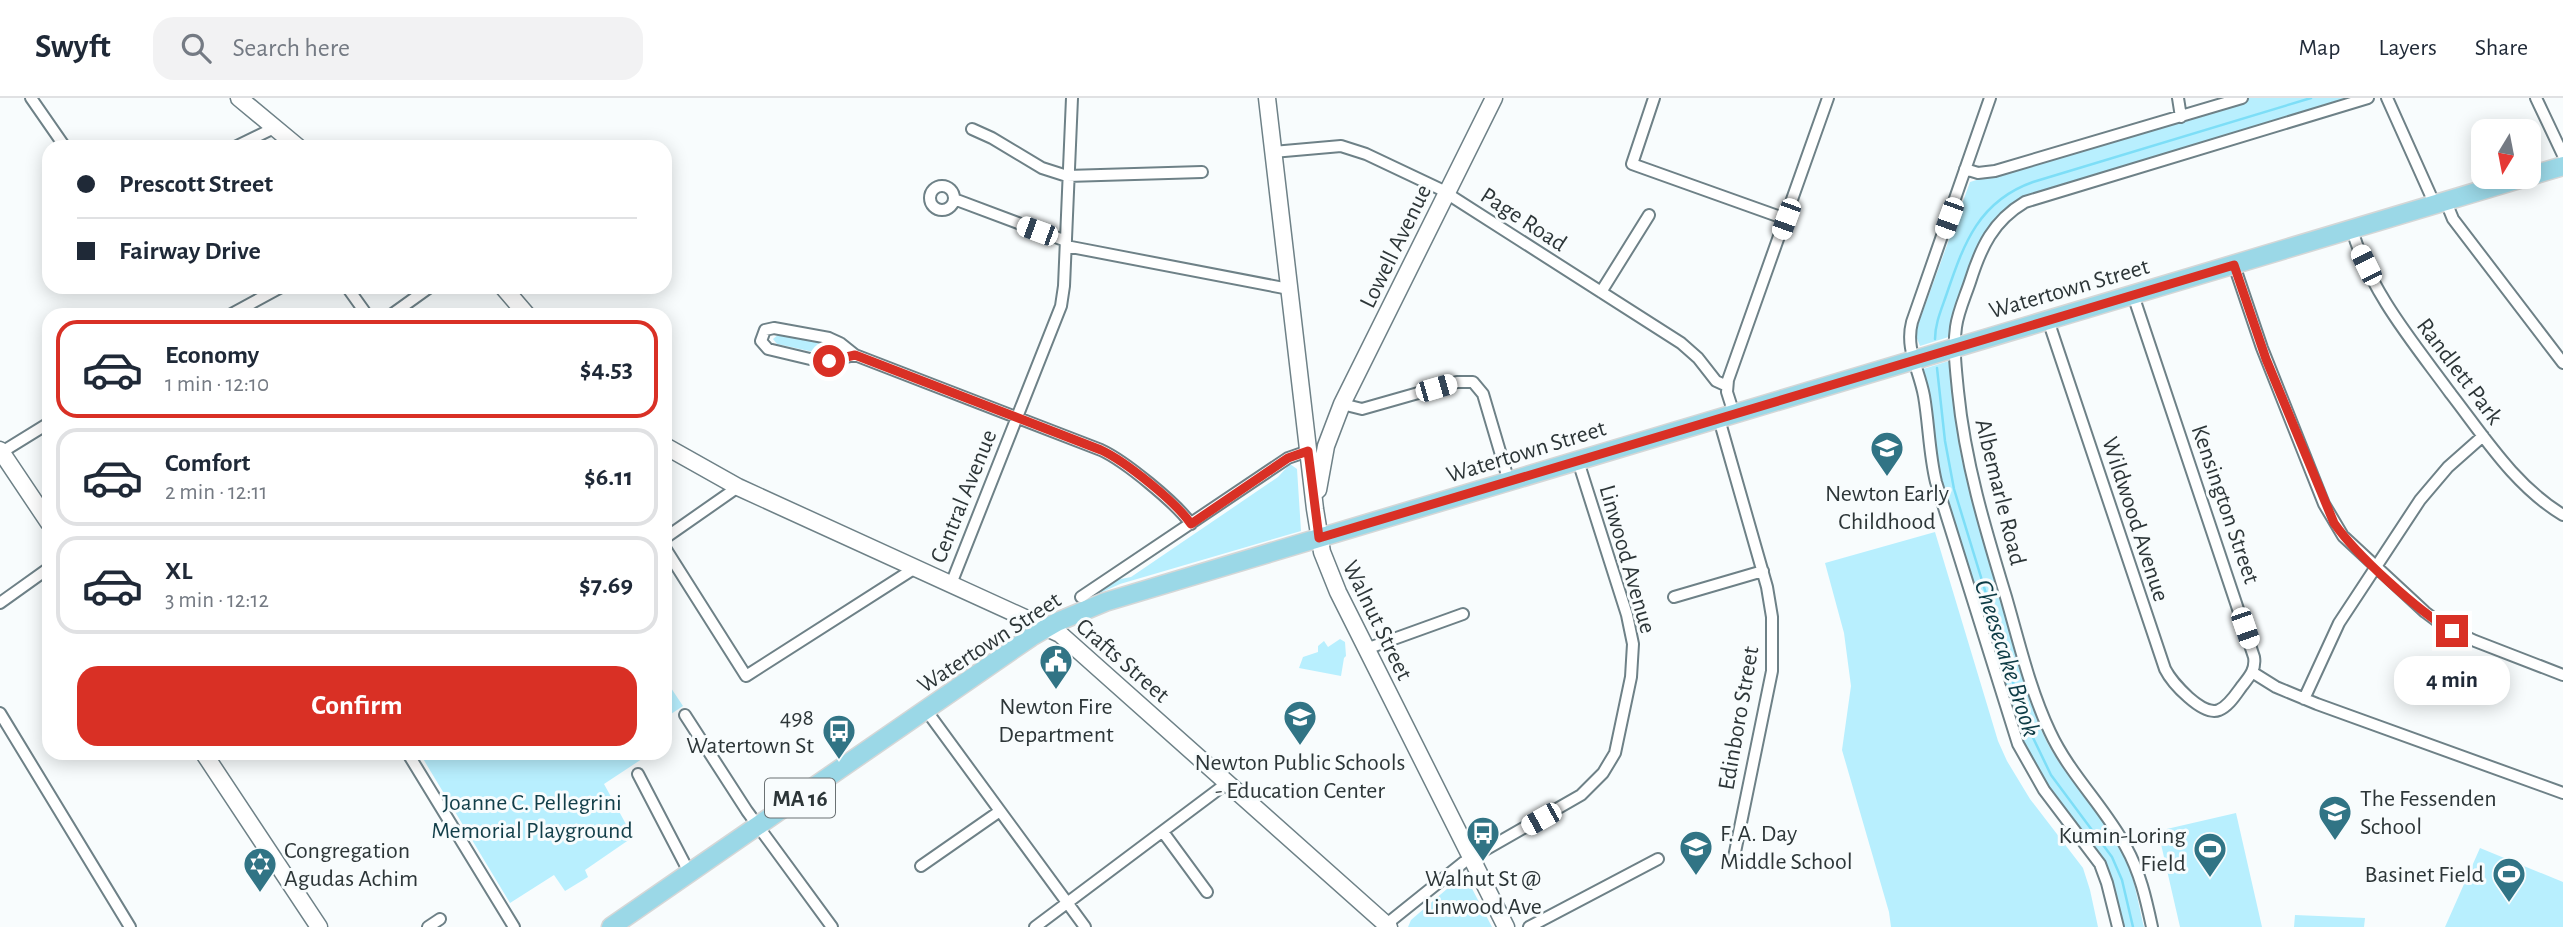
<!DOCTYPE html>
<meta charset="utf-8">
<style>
body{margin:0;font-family:"Alegreya Sans",sans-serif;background:#f2f2f3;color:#1f2937;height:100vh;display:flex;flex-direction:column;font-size:26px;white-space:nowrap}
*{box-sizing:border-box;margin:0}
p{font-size:23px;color:#747a83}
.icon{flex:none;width:38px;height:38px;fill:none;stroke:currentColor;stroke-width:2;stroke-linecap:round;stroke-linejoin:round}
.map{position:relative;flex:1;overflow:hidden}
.details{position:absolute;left:42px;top:210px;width:630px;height:452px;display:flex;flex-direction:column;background:#fff;border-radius:21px;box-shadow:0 4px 18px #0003}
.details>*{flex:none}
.guide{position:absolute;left:42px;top:42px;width:630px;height:154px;border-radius:21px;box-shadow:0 4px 18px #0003;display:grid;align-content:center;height:154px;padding:0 35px;background:#fff}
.needle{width:46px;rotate:190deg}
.tools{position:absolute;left:2471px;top:21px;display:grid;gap:14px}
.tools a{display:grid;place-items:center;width:70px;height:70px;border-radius:14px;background:#fff;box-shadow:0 4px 18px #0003;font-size:35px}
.end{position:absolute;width:32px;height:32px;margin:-16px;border:9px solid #d93025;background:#fff;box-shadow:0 0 0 4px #fff}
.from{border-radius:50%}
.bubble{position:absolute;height:49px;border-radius:21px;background:#fff;box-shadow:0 4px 18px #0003;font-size:23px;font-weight:600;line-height:49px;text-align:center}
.car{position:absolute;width:21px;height:42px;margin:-21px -10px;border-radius:9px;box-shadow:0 0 5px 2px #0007;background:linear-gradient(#fff 24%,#345 0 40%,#fff 0 76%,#345 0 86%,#fff 0)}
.guide b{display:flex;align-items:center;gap:24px;height:66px;font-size:26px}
.guide b+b{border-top:2px solid #e0e1e3}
.guide i{width:18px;height:18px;background:#1f2937}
ul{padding:12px 0 0;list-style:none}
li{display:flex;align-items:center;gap:21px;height:98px;margin:0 14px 10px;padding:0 21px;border:4px solid #e0e1e3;border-radius:21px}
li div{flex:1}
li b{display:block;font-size:26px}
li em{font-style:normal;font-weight:600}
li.current{border-color:#d93025}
li>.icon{width:63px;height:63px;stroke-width:1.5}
.cta{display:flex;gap:14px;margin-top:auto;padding:14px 35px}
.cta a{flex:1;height:80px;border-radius:21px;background:#d93025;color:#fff;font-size:28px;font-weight:600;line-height:80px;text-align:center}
header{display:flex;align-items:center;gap:42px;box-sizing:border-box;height:98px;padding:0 35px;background:#fff;border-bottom:2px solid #e0e1e3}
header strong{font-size:33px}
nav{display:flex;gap:38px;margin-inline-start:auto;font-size:24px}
.search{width:490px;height:63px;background:#f2f2f3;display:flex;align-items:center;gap:18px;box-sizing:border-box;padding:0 24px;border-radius:21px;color:#747a83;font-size:26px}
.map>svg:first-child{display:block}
</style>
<header>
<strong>Swyft</strong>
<div class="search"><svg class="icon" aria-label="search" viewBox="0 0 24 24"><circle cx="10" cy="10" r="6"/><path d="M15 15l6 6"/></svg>Search here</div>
<nav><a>Map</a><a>Layers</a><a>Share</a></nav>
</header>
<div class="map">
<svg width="2563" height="829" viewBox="0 0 2563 829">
<rect width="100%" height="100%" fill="#f8fcfd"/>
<!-- green -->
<path fill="#b8effe" d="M2240,0H2366L2031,102L1991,133L1955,237L1920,248L1915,235L1970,84Z
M779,236L835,248L839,254L832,258L777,246L773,241Z
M1955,261C1947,342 1978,419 1999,495C2012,540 2025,596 2044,638C2062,677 2096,706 2117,743C2133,769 2137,800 2144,829H2118L2102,771L2022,653L1936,384L1917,273Z
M1290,366L1297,371L1301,433L1120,486L1087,501L1116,482L1131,479L1278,379Z
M1935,434L1998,643L2007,663L2030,701L2083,770L2090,792L2098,829H1891L1889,814L1842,652L1851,588L1844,535L1825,465Z
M1340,541L1345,544L1346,558L1344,560L1341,578L1299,570L1303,559L1318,554V548L1324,543L1328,549Z
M665,581L683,608L665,620Z
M429,655V654L651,655L604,686L633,739L585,772L588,779L565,793L554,777L510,805L422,659Z
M2236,715L2262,829H2180L2158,733Z
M2480,750L2563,784V829H2445Z
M1463,777L1466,779L1492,829H1408L1411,822Z
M2295,817L2365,820L2364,829H2294Z"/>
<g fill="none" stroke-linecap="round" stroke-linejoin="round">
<!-- stream -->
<path stroke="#7ddef7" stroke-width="2.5" d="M1935,241C1935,225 1942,210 1947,195C1964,145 1979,103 2033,84L2311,0
M1937,270L1945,343L1954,391L2025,623L2051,677L2112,759L2122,782L2133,829"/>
<defs>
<path id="street" d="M31,0L65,49
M1654,0L1632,66L1786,121
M1990,0L1912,224C1905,251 1919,271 1924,298C1929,327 1929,355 1936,384L2018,646L2044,692L2100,766L2107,785L2118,829
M2178,0L2181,19
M2387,0L2435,107
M2536,0L2563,57
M972,31L992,40L1042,70L1067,78L1202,74
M235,49L274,30
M1273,54L1341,48L1366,56L1440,91L1681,245L1698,260L1716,283L1727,288
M1965,71L1978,75L1995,73L2242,0
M930 100a12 12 0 1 1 24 0a12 12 0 1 1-24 0Z
M954,101L1066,143
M2446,104L2453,121L2563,265
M2352,132C2371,195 2413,244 2451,296C2485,340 2515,388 2563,417
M1066,148L1289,191
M2234,167L2262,250L2324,406L2343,438L2425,514L2445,529L2475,543L2563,577
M347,189L367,217
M1601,194L1649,117
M230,217L281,189
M391,217L430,189
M2048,222L2165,571C2172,585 2203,619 2219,612C2229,608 2236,596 2242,588C2250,578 2256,571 2254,559L2133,197
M855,257L829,263L810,261L768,251L761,243L765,232L774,230L829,240L840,245L855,257L1101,352C1125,363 1176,405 1191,426
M1342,306L1362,311L1457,284H1473L1483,296L1509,384
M1734,316L1727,294L1728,282L1828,0
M1719,321L1767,489L1772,519V573L1733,764
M2,354L49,325
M665,440L738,389
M665,450L746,578L915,470
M951,486L1061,208L1064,188L1072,0
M1081,499L1288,360L1308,353
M1674,499L1763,473
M0,505L49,470
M1366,551L1463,516
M2252,574L2276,589L2317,606L2563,695
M2304,601L2339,525L2420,402L2448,369L2483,338
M926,612L1085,829
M0,615L130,829
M685,617L747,713L832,829
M407,654L514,829
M638,676L690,776
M1163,734L1207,794
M921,768L1000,713
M428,829L440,821
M1035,829L1227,685
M1383,829L1464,764L1581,697L1603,675L1615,655L1631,579L1633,546L1627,517L1578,363
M1529,829L1658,761
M2152,829C2146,801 2140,774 2126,749C2104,708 2070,677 2050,634C2030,592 2019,544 2006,499C1985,430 1965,364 1958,293C1956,272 1953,250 1956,229C1958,214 1965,199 1970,184C1981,149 1993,123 2025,104L2368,0"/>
<path id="secondary" d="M239,0L298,49
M1267,0L1315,411L1322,454L1338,494L1506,829
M503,189L527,217
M665,348L738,389L1060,536L1389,829
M0,352L49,425
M1318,392L1326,348L1342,306L1494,0
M203,654L319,829"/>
<path id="primary" d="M611,829L1031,539L1057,524L1105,504L2563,68"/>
</defs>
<!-- street casing -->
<use href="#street" stroke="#6e8187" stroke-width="14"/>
<!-- secondary casing -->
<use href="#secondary" stroke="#6e8187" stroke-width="19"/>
<!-- primary casing -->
<use href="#primary" stroke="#d5d7d7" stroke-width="21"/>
<!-- street -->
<use href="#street" stroke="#fff" stroke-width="10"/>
<!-- secondary -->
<use href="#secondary" stroke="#fff" stroke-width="16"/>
<!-- primary -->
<use href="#primary" stroke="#9bd8e7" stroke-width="18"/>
</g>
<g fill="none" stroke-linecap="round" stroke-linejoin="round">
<!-- route -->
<path stroke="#d93025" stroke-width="9" d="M829,263L855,257L1101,352C1125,363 1176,404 1191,426L1288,360L1308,353L1319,440L2234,167L2266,261L2334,425C2357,458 2418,513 2452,533"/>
</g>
<!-- icons -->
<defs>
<symbol id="school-pin" viewBox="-11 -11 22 30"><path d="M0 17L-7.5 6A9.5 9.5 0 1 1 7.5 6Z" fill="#317485" stroke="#f8fcfd"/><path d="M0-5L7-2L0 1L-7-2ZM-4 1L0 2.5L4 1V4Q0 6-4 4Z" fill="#fff"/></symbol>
<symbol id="civic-pin" viewBox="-11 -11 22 30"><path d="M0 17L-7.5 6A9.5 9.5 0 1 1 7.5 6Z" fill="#317485" stroke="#f8fcfd"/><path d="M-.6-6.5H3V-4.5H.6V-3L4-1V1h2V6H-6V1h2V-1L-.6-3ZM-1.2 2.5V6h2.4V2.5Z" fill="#fff"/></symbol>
<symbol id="bus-pin" viewBox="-11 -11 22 30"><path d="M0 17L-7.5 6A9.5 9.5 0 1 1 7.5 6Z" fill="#317485" stroke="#f8fcfd"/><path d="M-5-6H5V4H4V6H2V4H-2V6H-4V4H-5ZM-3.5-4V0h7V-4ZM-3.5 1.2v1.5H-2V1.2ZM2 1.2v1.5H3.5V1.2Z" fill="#fff"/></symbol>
<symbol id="stadium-pin" viewBox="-11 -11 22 30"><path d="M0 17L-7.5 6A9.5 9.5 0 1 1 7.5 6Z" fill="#317485" stroke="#f8fcfd"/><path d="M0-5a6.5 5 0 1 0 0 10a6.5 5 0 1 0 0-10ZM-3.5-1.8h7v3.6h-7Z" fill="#fff"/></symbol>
<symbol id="synagogue-pin" viewBox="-11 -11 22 30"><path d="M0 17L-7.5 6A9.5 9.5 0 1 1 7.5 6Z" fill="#317485" stroke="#f8fcfd"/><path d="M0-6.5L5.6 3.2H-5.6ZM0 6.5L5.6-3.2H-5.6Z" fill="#fff"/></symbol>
</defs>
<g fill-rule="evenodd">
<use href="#school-pin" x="1868" y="331" width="38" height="52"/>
<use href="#civic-pin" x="1037" y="544" width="38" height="52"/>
<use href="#school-pin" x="1281" y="600" width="38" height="52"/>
<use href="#bus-pin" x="820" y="614" width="38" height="52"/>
<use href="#school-pin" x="2316" y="695" width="38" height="52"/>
<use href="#bus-pin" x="1464" y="716" width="38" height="52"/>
<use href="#school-pin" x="1677" y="730" width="38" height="52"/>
<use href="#stadium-pin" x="2191" y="732" width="38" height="52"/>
<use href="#synagogue-pin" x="241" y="747" width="38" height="52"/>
<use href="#stadium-pin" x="2490" y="757" width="38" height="52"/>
</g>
<g text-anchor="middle" stroke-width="6" stroke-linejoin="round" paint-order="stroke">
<!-- shield labels -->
<rect fill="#f8fcfd" stroke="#6a7173" stroke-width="2" x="765" y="680.5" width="70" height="39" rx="5"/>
<g font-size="23" font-weight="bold" fill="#2d3638">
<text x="800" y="708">MA 16</text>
</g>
<!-- street labels -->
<g font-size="24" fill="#2d3638" stroke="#f8fcfd">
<text transform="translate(1524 121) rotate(33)" y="8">Page Road</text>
<text transform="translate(1395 148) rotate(-64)" y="8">Lowell Avenue</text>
<text transform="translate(2069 190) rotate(-16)" y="8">Watertown Street</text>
<text transform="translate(2460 273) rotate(53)" y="8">Randlett Park</text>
<text transform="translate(1526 353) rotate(-17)" y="8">Watertown Street</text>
<text transform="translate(2001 394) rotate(76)" y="8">Albemarle Road</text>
<text transform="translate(963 398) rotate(-68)" y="8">Central Avenue</text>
<text transform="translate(2226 406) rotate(71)" y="8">Kensington Street</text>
<text transform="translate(2136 421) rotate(72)" y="8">Wildwood Avenue</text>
<text transform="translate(1628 461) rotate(74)" y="8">Linwood Avenue</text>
<text transform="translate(1378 522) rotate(64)" y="8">Walnut Street</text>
<text transform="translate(989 544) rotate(-33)" y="8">Watertown Street</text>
<text transform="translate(1123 562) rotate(41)" y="8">Crafts Street</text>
<text transform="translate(1738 620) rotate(-80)" y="8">Edinboro Street</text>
</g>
<!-- poi labels -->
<g font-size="24" fill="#2d3638" stroke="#f8fcfd">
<text x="1887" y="403">Newton Early<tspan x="1887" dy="28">Childhood</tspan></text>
<text x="1056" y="616">Newton Fire<tspan x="1056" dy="28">Department</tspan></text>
<text x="814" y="627" text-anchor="end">498<tspan x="814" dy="28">Watertown St</tspan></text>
<text x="1300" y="672">Newton Public Schools<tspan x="1300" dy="28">- Education Center</tspan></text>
<text x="2360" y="708" text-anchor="start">The Fessenden<tspan x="2360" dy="28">School</tspan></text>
<text x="1720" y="743" text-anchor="start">F. A. Day<tspan x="1720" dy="28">Middle School</tspan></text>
<text x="2186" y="745" text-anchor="end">Kumin-Loring<tspan x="2186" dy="28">Field</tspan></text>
<text x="284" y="760" text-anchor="start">Congregation<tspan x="284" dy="28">Agudas Achim</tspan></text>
<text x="2484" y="784" text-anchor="end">Basinet Field</text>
<text x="1483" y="788">Walnut St @<tspan x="1483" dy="28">Linwood Ave</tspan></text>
</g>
<!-- park labels -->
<g font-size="24" fill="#113e49" stroke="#f8fcfd">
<text x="532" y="712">Joanne C. Pellegrini<tspan x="532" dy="28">Memorial Playground</tspan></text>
</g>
<!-- water labels -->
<g font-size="26" font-style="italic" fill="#0c3b45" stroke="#f8fcfd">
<text transform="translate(2008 560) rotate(72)" y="9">Cheesecake Brook</text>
</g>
</g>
</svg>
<div class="tools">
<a><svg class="needle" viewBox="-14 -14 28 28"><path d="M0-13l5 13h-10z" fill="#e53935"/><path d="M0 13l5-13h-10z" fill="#747a83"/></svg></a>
</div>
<i class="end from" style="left:829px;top:263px"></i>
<i class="end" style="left:2452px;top:533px"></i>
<div class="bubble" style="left:2394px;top:558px;width:116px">4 min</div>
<i class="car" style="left:1949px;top:120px;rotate:200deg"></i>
<i class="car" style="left:1786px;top:121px;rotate:200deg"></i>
<i class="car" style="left:1037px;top:133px;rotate:290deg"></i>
<i class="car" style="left:2366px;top:167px;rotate:334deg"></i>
<i class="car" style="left:1436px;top:290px;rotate:74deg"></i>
<i class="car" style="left:2245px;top:530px;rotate:161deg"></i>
<i class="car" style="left:1541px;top:721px;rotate:241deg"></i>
<div class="guide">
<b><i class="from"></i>Prescott Street</b>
<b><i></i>Fairway Drive</b>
</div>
<section class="details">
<ul>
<li class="current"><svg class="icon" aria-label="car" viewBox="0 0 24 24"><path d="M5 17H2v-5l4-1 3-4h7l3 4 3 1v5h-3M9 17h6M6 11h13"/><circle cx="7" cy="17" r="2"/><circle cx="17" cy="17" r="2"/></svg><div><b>Economy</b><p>1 min · 12:10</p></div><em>$4.53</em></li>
<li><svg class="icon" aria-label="car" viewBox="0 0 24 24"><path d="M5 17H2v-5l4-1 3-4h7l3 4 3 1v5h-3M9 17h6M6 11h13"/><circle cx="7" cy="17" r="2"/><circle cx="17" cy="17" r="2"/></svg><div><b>Comfort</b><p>2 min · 12:11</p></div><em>$6.11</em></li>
<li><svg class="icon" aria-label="car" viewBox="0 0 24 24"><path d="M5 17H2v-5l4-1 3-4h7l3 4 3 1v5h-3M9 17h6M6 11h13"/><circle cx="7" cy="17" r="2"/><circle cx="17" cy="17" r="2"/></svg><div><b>XL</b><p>3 min · 12:12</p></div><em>$7.69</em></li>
</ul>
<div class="cta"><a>Confirm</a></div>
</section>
</div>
